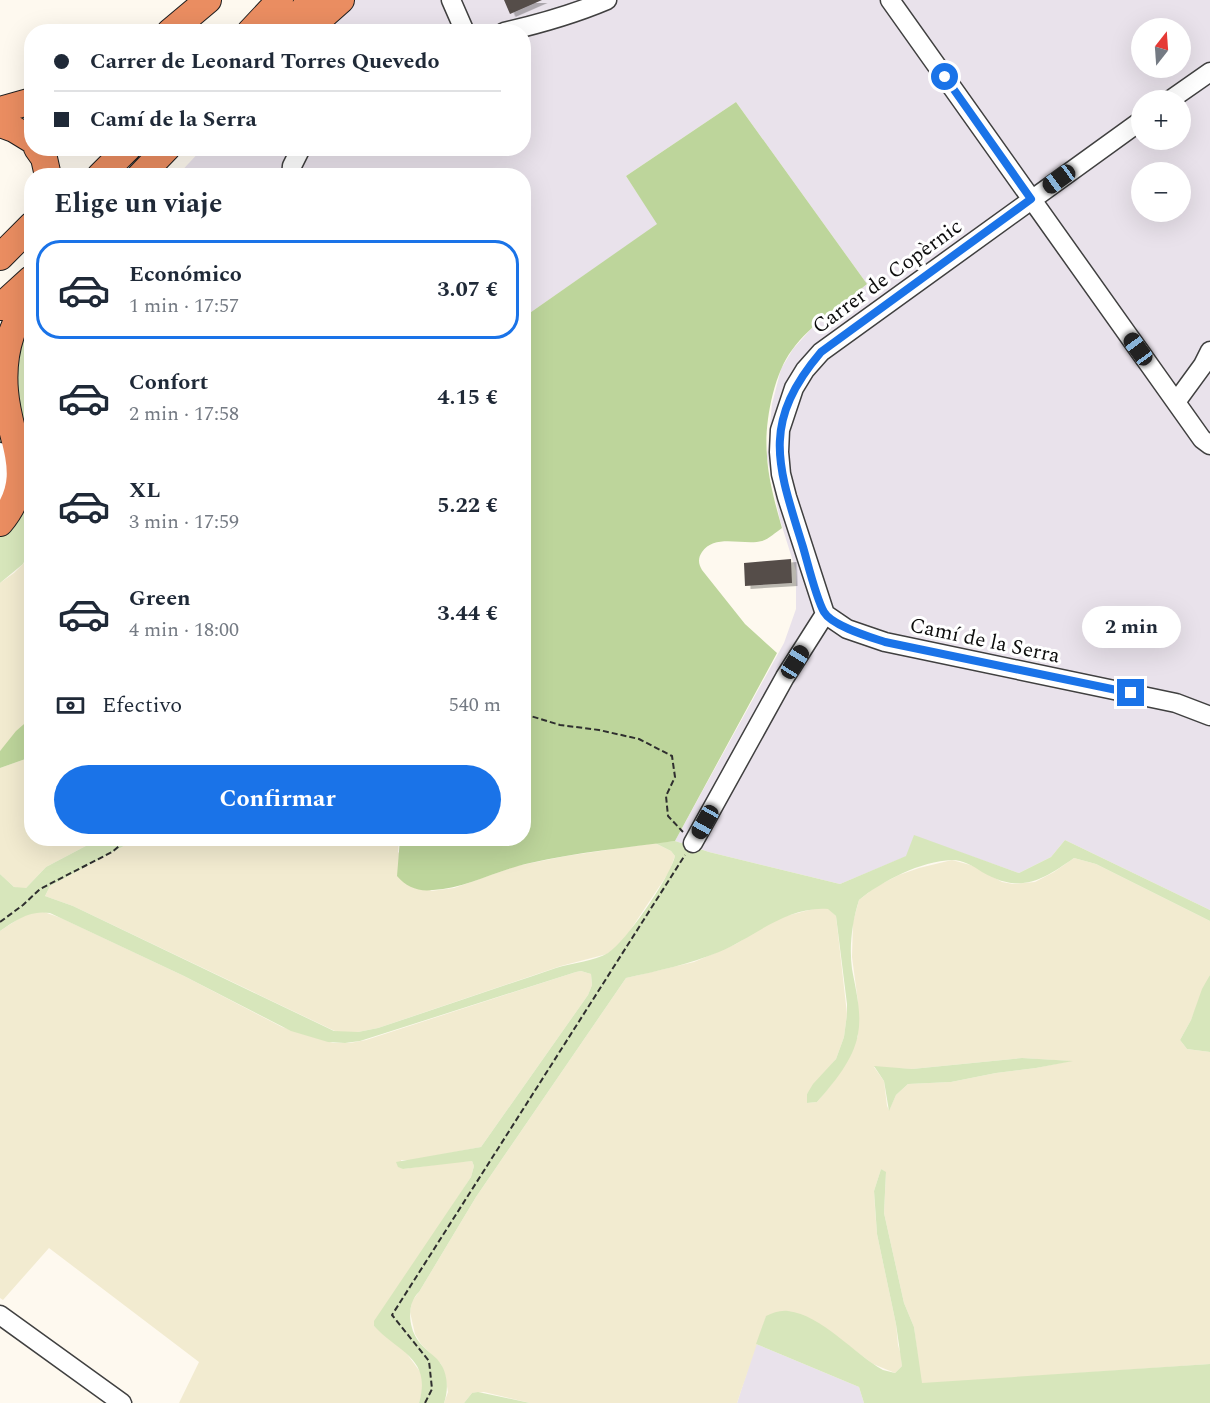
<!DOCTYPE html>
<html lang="es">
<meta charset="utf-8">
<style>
body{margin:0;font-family:Spectral,serif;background:#f6f6f7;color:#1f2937;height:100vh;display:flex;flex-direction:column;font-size:22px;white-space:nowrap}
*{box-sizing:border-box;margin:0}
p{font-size:20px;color:#747a83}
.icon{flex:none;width:33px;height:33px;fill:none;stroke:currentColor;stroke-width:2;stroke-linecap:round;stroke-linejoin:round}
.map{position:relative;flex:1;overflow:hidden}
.drawer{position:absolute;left:24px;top:168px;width:507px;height:678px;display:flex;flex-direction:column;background:#fff;border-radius:24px;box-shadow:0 6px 24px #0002}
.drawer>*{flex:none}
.hud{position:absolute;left:24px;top:24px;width:507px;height:132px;border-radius:24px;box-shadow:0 6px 24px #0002;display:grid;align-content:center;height:132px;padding:0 30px;background:#fff}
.needle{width:39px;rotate:17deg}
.controls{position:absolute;left:1131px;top:18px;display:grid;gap:12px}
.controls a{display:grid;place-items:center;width:60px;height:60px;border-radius:50%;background:#fff;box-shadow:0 6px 24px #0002;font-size:30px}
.end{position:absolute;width:27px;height:27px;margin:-14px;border:8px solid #1a73e8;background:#fff;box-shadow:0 0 0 3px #fff}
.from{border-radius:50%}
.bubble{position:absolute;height:42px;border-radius:21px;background:#fff;box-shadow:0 6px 24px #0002;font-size:20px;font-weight:700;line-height:42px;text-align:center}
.car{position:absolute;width:18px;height:36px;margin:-18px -9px;border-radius:8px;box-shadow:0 0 4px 2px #0007;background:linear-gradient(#222 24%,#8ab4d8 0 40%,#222 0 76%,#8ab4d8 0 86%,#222 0)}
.hud b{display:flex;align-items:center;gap:21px;height:57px;font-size:22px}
.hud b+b{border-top:2px solid #e0e1e3}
.hud i{width:15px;height:15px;background:#1f2937}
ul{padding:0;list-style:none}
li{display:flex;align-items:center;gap:18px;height:99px;margin:0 12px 9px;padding:0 18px;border:3px solid transparent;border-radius:24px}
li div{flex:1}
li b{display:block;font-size:22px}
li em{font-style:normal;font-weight:700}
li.selected{border-color:#1a73e8}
li>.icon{width:54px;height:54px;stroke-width:1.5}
h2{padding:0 30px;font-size:27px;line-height:72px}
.pay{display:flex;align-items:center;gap:15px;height:66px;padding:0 30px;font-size:22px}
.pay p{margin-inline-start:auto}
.primary-button{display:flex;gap:12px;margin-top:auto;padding:12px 30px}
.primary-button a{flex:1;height:69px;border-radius:36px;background:#1a73e8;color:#fff;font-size:24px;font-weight:700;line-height:69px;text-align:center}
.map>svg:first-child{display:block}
</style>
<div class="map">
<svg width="1210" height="1403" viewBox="0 0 1210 1403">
<defs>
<filter id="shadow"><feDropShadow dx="5.5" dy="3" stdDeviation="0" flood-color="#0004"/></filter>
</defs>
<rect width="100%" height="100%" fill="#fef9ef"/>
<!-- industrial -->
<path fill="#e9e2eb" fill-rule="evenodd" d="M351,0H1210V910L1065,840L1051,857L1019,873L914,836L907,856L840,884L709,852L675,841L784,643L796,609V571L780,520L767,457L772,404L781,369L793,349L810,330L867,284L736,102L626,176L658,224L524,317V176H177L202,149L524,148V32L318,31ZM1142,28H1180V68H1142ZM1142,100H1180V140H1142ZM1142,172H1180V212H1142Z
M756,1344L859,1387L864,1403H737Z"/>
<!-- farmland -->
<path fill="#f2ebd0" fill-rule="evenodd" d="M31,548V718L0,751V583L14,573L27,560Z
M31,757L32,838L99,839L46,867L26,888L21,889L14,887L0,874V768Z
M135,839H399L398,852L431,891L454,888L516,866L566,856L655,843L671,851L675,856L669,872L629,932L618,946L607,954L561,966L378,1028L358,1032L339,1033L73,906L45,896L50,886L122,847Z
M1074,858L1096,864L1210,921V975L1191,1020L1180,1040L1187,1049L1210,1052V1364L921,1384L914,1327L904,1303L884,1213L886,1173L881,1169L874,1191L875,1208L877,1234L896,1324L898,1345L901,1355L902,1366L895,1373L873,1364L836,1336L766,1317L737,1403H530L484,1392L472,1393L464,1403H444L448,1392L445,1375L441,1364L421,1344L415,1334L410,1312L412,1301L419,1292L476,1197L626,978L694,962L736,944L765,925L786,916L817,908H828L836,916L847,1014L844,1037L836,1059L807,1094V1103L817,1102L831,1085L844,1066L858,1036V1002L852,957L853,922L859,900L877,886L899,875L919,868L952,860L974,866L1002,882L1013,884L1035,882L1054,872ZM1022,1058L1070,1061L1036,1068L996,1073L951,1082L908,1084L896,1095L889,1110L887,1106L884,1081L874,1067L912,1069Z
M44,912L61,918L184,976L282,1027L333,1043H350L366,1040L576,972L581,971L591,974L592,985L588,995L481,1147L413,1160H401L403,1169L456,1162L472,1161L474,1166L471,1177L374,1326L402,1347L421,1373L424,1384L419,1403H179L199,1362L49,1248L3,1300L0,1298V931L23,916L33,913Z"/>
<!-- green -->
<path fill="#d7e6bb" d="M0,329L32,344L31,548L23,564L0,583Z
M914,835L1019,873L1051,857L1065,840L1210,910V921L1096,864L1074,858C1041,881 1020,894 982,872C973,866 963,860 952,860C921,861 882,881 859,900C852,922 849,947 852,969C856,991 862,1013 858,1034C854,1059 833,1084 817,1102L807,1103V1094L813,1084L836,1059L844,1037L847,1014V1004L836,916L828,909C786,906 755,937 719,952C689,964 658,971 626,978L476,1197L419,1292C407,1303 408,1325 417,1339C422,1347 431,1353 437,1359C448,1371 449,1389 444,1403H419C432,1358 399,1353 374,1326V1321L471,1177L474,1166L472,1161L403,1169L398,1167L396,1162L481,1147L588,995L592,985L591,974L581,971L576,972L360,1041L345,1043L328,1042L291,1031L184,976L50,913C30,910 16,920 0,931V874L14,887L26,888L46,867L99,839H135L122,847L50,886L45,896L73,906L334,1031L358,1032L378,1028C438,1008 497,988 556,968C571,963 595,961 608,953C626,942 670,877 675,856L671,851L655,843L675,841L709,852L840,884L906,856Z
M1210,975V1052L1187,1049L1180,1040L1191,1020L1202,989Z
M1022,1058L1073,1061L1036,1068L996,1073L951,1082L908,1084L896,1095L889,1111L884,1081L874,1066L912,1069Z
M881,1169L886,1172L884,1213L904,1303L914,1327L922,1383L1210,1364V1403H864L859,1387L756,1344L766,1316C773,1313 780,1310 788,1311C822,1315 854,1354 883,1370L895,1373L902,1366L896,1324L877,1234L874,1191Z
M478,1392L530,1403H464L472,1393Z"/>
<!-- forest -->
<path fill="#bdd59b" d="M736,102L867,284C841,305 811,324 792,350C773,375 764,425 767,456C768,478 776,507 782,528C776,532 769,539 762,541C744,546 715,533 702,552C698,558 698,563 702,570L745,624L777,653L675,841C626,848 577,852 530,863C497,870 467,888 433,890C419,892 406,887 397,876L400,839L524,838V317L657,224L626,176Z
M31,718V757L0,768V751L16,731Z"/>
<!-- building -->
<path fill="#554d4a" filter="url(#shadow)" d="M504,0H542L510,14Z
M791,559L792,583L745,586L744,563Z"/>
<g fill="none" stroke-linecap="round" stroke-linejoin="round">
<defs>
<path id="minor" d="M451,0L465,32
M890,0L1202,439L1210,445
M504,32C539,24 574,14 607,0
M1170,100L1210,72
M291,176L292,166L301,148
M1176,402L1203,365L1210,351
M0,452C6,465 7,481 0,495
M825,614L787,497L781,474L779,452L780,430L794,388L805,370L821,352L1142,120
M825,614L847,629L885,642L1176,703L1210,716
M693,843L785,677L825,614
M0,1315L122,1403"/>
<path id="highway" d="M170,32L208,0
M250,32L280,0
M285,32L296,20L310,0
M305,32L341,0
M0,110L32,101
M0,124L14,129L32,140
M37,148L44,158L48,176
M100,176L128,148
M140,176L167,148
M0,257L32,225
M0,307L31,279
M0,523C39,477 9,442 5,391C2,357 11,323 32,295"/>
</defs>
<!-- minor casing -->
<use href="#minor" stroke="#404040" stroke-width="21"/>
<!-- highway casing -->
<use href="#highway" stroke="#1e1e1e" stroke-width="28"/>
<!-- path -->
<path stroke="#2f2f2f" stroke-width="2" stroke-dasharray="6 3" stroke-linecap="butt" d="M524,714L560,725L599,730L639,739L672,756L675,777L666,796L668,816L683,832
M0,922L23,905L40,889L112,852L129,838
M425,1403L432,1389L429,1361L392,1315L685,855"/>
<!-- minor -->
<use href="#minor" stroke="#fff" stroke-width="18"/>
<!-- highway -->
<use href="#highway" stroke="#ea8d61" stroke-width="26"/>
</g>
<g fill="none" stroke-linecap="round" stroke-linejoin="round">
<!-- route -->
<path stroke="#1a73e8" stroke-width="8" d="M945,77L1031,199L821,352C760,424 778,466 803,547C808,564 816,598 824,612C832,626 870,637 885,642L1131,693"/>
</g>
<g text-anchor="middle" stroke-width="6" stroke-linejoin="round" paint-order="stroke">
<!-- street labels -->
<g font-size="21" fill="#0d0d0d" stroke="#fff">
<text transform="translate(887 276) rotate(-36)" y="7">Carrer de Copèrnic</text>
<text transform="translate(985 640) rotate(12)" y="7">Camí de la Serra</text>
</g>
</g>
</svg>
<div class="controls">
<a><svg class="needle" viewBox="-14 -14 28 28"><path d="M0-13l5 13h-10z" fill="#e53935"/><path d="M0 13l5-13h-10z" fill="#747a83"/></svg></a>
<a>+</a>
<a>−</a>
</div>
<i class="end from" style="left:945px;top:77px"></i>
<i class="end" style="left:1131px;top:693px"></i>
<div class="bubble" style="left:1082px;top:606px;width:99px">2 min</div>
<i class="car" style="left:1059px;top:179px;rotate:234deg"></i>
<i class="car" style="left:1138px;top:349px;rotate:324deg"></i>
<i class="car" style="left:795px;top:662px;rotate:32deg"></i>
<i class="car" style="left:705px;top:822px;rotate:209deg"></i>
<div class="hud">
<b><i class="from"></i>Carrer de Leonard Torres Quevedo</b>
<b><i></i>Camí de la Serra</b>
</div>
<section class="drawer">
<h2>Elige un viaje</h2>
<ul>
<li class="selected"><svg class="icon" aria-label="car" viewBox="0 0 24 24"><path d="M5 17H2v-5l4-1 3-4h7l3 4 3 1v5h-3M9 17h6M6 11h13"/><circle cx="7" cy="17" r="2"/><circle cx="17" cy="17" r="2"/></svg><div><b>Económico</b><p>1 min · 17:57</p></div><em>3.07 €</em></li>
<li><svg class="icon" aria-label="car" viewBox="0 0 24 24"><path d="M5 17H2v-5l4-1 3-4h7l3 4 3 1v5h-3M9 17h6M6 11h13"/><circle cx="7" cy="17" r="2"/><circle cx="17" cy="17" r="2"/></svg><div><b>Confort</b><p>2 min · 17:58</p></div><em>4.15 €</em></li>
<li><svg class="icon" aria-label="car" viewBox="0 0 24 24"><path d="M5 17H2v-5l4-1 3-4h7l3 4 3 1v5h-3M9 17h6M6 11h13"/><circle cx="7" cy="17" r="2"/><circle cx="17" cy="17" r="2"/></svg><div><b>XL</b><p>3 min · 17:59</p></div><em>5.22 €</em></li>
<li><svg class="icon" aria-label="car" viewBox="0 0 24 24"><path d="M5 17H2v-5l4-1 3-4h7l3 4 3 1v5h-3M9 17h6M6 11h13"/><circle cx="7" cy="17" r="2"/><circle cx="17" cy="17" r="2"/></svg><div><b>Green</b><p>4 min · 18:00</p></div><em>3.44 €</em></li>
</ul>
<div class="pay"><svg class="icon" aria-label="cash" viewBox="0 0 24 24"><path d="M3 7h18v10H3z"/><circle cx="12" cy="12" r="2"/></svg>Efectivo<p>540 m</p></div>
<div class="primary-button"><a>Confirmar</a></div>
</section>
</div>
